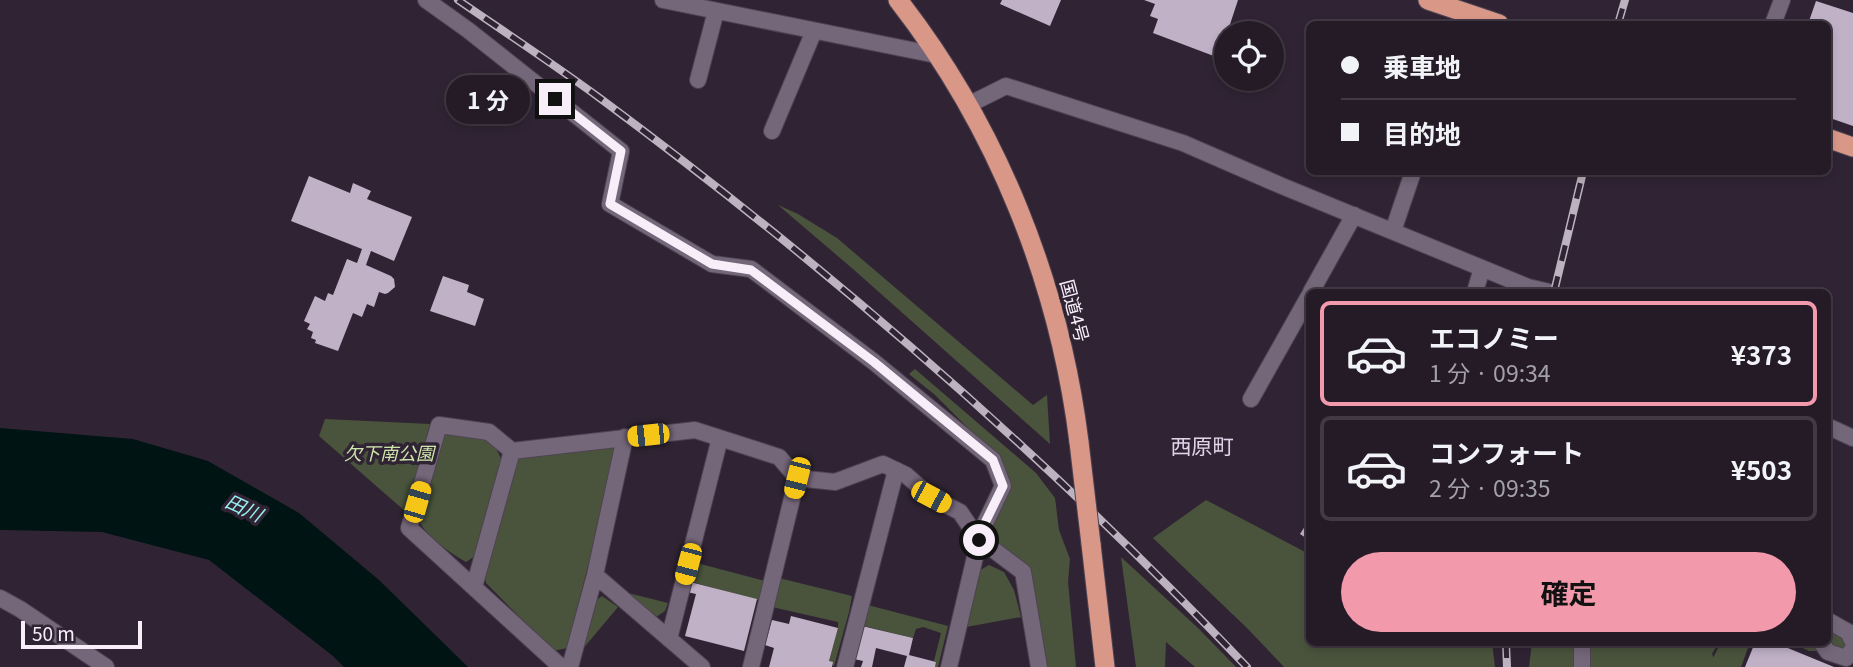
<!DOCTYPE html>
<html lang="ja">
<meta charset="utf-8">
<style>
body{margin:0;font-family:Georgia,"Noto Sans JP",serif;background:#302833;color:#f1f3f6;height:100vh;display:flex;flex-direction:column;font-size:26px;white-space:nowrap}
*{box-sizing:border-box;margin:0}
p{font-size:23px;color:#a3a1a7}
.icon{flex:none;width:38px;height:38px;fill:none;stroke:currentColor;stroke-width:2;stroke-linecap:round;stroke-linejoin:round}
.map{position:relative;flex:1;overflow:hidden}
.side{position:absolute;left:1306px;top:289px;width:525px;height:357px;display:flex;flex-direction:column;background:#241b27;border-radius:10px;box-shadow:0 4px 10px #0003,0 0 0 2px #413944}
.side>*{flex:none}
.top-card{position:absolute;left:1306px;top:21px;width:525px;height:154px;border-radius:10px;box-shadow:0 4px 10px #0003,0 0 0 2px #413944;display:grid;align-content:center;height:154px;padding:0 35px;background:#241b27}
.fabs{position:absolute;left:1214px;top:21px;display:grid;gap:14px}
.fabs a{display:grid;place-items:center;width:70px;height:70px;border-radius:50%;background:#241b27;box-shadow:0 4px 10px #0003,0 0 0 2px #413944;font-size:35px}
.scale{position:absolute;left:21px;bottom:18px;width:121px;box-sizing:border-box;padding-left:7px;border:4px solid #f7eef9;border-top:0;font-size:19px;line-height:24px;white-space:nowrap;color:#f7eef9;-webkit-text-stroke:5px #302434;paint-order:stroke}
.end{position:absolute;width:32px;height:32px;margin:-16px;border:9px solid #f7eef9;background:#111;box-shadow:0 0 0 4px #111}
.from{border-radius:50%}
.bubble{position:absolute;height:49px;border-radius:24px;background:#241b27;box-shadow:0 4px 10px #0003,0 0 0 2px #413944;font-size:23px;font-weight:700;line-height:49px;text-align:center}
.car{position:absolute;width:21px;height:42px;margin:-21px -10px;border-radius:9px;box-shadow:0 0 5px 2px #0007;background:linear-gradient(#f5c518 24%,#345 0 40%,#f5c518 0 76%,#345 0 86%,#f5c518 0)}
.top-card b{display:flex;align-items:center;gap:24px;height:66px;font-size:26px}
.top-card b+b{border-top:2px solid #413944}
.top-card i{width:18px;height:18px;background:#f1f3f6}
ul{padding:12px 0 0;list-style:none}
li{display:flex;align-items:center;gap:21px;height:105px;margin:0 14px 10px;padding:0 21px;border:4px solid #413944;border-radius:10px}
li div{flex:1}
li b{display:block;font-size:26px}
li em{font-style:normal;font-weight:700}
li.active{border-color:#f29aac}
li>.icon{width:63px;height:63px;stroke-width:1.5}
.button{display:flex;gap:14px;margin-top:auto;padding:14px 35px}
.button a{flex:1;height:80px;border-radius:42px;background:#f29aac;color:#111;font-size:28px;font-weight:700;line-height:80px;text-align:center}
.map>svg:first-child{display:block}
</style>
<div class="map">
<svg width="1853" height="667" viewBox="0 0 1853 667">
<rect width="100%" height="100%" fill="#302434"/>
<!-- green -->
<path fill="#4a543d" d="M778,205L798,214L837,238L1033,405L1047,395L1050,444L853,269Z
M915,369L1036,473L1055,498L1059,530L1070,559L1068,582L1076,667H1044L1026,567L986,536L1001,461L935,395L909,374Z
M325,419L430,424L406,512L319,436Z
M446,434L487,440L494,445L502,460L475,556L466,562C449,552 423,535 417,516L438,439Z
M610,445L617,452L567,648L553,651L486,583L484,572L514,463L520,457Z
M1206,500L1309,554V642H1492L1495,667H1284L1248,629L1153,538Z
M1121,557L1198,628L1236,667H1195L1166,642L1165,667H1136Z
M693,562L765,581L759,600L688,581Z
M989,565L1004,572L1014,590L1021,617L966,627L977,572Z
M779,578L852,596L849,612L834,666L829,661L838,628V622L772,607Z
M628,593L668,603L665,611L653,619Z
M602,596L618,607L581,651L595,601Z
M864,604L948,626L938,667H935L936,662L934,661L941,633L923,627L916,629L913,638L860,625Z
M1827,614L1853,624V652L1809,651L1790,642H1827Z
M1532,642H1719L1712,654L1714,658V656L1721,642H1735L1748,648L1741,667H1529Z"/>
<!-- water -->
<path fill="#001414" d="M0,428L133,439L208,461L299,513L379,580L468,667H344L333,656L209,560L102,532L0,530Z"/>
<!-- building -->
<path fill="#c1b1c7" d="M1002,0H1061L1050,26L1000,4Z
M1144,0H1238L1219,58L1153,33L1158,19L1150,16L1155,4Z
M1816,1L1853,13V126L1827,117V24H1808Z
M309,176L350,193L353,183L371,191L367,199L412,217L394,261L371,251L366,265L391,276L394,279L395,287L388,293L385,294L379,292L374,307L367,304L362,317L353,313L338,351L315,343L316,340L311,338L313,332L307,329L310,324L304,321L315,296L325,301L328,293L333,295L347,259L357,263L362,249L291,221Z
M443,276L469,285L467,292L484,299L475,326L430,311Z
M1309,520V540L1300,534Z
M690,582L757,599L744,651L685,636L696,594L687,592Z
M791,616L838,628L829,661L833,662L832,667H769L774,648L765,645L772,620L789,624Z
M862,626L913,638L909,655L936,662L935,667H904L907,656L876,648L872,667H861L863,661L854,659Z
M1746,642H1773L1834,667H1745L1754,645Z"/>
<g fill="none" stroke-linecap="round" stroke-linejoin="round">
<defs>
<path id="minor" d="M426,0L468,30L621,151L610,204L712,264L751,269L874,362L993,460L1003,486L978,538L1023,572L1039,667
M663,0L936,55
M1773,24L1782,0
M698,80L716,11
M968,105L1006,86L1183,143L1282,186L1528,287L1549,292
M772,131L814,31
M1393,231L1413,172
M1311,292L1354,215
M1475,292L1482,268
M1251,399L1309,296
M1827,426L1853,438
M595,575L702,667
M474,587L512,451
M0,598L20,609L106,667
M1827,620L1848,632L1853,642
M669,639L720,438
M1582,642V667
M1821,642L1828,652L1846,658L1853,649
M561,667L409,528L439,425L489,432L512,451L695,430L779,457L797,478L835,482L883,464L906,475L931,497L960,512L979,540L949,667
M570,667L595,575L625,437
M751,667L797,478
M845,667L896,470"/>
<path id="trunk" d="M898,0C997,127 1059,282 1079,442
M1428,0L1499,24
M1827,138L1853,147
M1091,544L1105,667"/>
</defs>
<!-- minor casing -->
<use href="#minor" stroke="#4e4351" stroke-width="18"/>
<!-- trunk casing -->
<use href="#trunk" stroke="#4e4351" stroke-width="21"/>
<!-- minor -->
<use href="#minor" stroke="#75677a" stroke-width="16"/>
<!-- trunk -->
<use href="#trunk" stroke="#d99788" stroke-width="19"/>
<defs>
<path id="rail" d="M458,0C506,33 555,65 601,99C832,270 1049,459 1247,667
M1618,24L1625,0
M1554,292L1583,172
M1506,642L1507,667"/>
</defs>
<!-- rail casing -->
<use href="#rail" stroke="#bdb3c0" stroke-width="8"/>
<!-- rail -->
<use href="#rail" stroke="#302434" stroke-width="5" stroke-dasharray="16" stroke-linecap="butt"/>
<defs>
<path id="trunk-bridge" d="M1079,442L1091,544"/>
</defs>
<!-- trunk-bridge casing -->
<use href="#trunk-bridge" stroke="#4e4351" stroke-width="21" stroke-linecap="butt"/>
<!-- trunk-bridge -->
<use href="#trunk-bridge" stroke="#d99788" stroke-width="19"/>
</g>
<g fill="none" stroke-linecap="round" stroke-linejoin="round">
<!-- route -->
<path stroke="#f7eef9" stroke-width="9" d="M555,99L621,151L610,204L712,264L751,270L874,362L993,460L1003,486L978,537L979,540"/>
</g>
<g text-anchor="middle" stroke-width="7" stroke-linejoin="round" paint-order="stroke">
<!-- street labels -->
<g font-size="18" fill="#f7eef9" stroke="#302434">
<text transform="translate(1074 311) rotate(75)" y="6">国道4号</text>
</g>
<!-- park labels -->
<g font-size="18" font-style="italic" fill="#cee6ab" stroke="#302434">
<text x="389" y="460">欠下南公園</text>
</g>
<!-- water labels -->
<g font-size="19" font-style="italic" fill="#98eeef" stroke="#302434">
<text transform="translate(244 508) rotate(25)" y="7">田川</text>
</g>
<!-- quarter labels -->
<g font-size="21" fill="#e3d3e9" stroke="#302434">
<text x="1202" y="454">西原町</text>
</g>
</g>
</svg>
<div class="fabs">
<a><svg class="icon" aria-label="locate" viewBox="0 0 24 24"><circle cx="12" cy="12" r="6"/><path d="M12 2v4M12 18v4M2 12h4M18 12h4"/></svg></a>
</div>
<div class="scale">50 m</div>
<i class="end from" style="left:979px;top:540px"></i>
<i class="end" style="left:555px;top:99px"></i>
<div class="bubble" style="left:446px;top:75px;width:84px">1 分</div>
<i class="car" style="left:648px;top:435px;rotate:264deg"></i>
<i class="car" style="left:797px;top:478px;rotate:194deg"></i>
<i class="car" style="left:931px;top:497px;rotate:118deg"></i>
<i class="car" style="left:417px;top:502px;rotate:16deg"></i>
<i class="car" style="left:688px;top:564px;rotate:195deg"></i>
<div class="top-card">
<b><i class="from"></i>乗車地</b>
<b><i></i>目的地</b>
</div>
<section class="side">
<ul>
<li class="active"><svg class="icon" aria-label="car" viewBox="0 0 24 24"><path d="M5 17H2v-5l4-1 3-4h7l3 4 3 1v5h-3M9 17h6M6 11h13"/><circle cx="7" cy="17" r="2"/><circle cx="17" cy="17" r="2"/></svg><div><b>エコノミー</b><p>1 分 · 09:34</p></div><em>¥373</em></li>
<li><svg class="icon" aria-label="car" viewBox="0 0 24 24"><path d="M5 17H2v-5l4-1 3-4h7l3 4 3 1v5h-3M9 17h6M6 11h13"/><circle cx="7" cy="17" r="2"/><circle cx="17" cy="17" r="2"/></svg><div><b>コンフォート</b><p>2 分 · 09:35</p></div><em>¥503</em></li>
</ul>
<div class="button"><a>確定</a></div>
</section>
</div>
